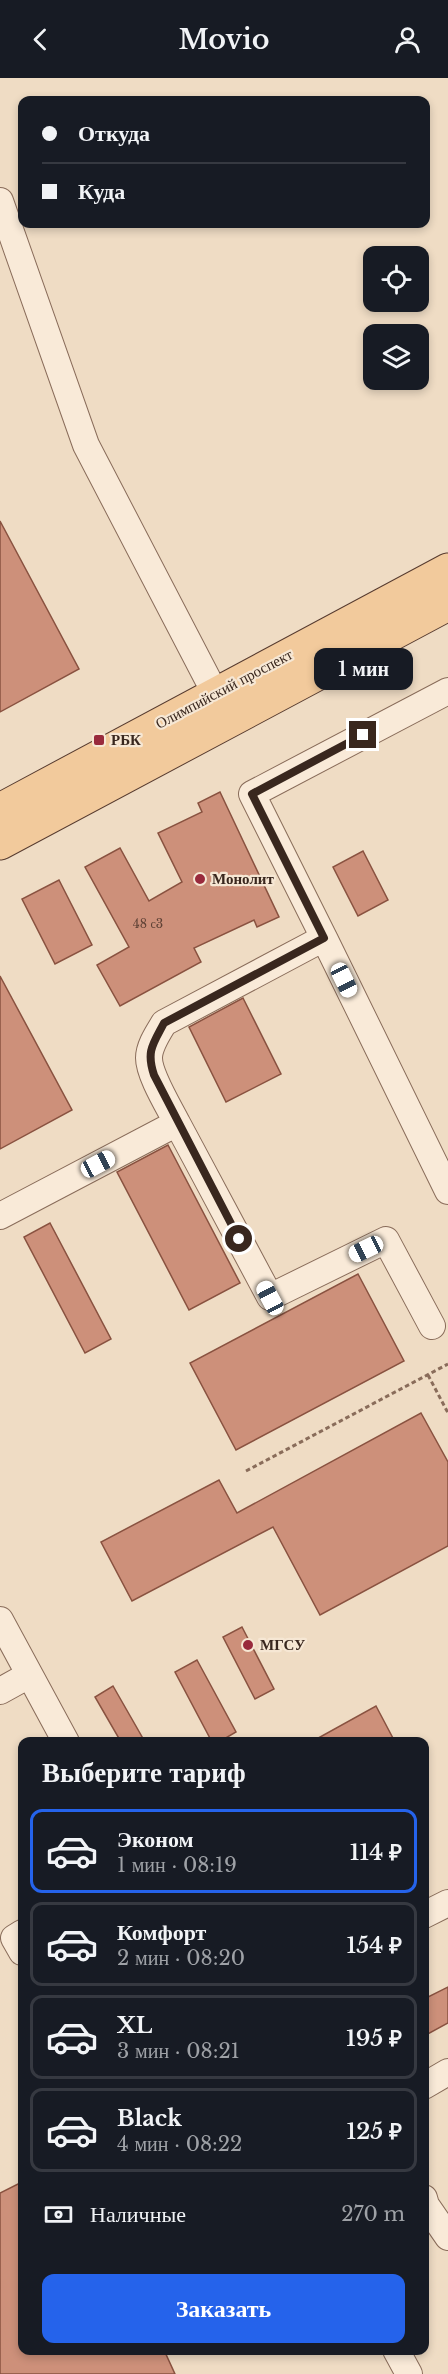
<!DOCTYPE html>
<html lang="ru">
<meta charset="utf-8">
<style>
body{margin:0;font-family:"Libre Baskerville",serif;background:#242831;color:#f1f3f6;height:100vh;display:flex;flex-direction:column;font-size:22px;white-space:nowrap}
*{box-sizing:border-box;margin:0}
p{font-size:20px;color:#9ea1a6}
.icon{flex:none;width:33px;height:33px;fill:none;stroke:currentColor;stroke-width:2;stroke-linecap:round;stroke-linejoin:round}
.map{position:relative;flex:1;overflow:hidden}
.details{position:absolute;left:18px;top:1659px;width:411px;height:618px;display:flex;flex-direction:column;background:#171b24;border-radius:12px;box-shadow:0 3px 9px #0003}
.details>*{flex:none}
.banner{position:absolute;left:18px;top:18px;width:412px;height:132px;border-radius:12px;box-shadow:0 3px 9px #0003;display:grid;align-content:center;height:132px;padding:0 24px;background:#171b24}
.controls{position:absolute;left:363px;top:168px;display:grid;gap:12px}
.controls a{display:grid;place-items:center;width:66px;height:66px;border-radius:12px;background:#171b24;box-shadow:0 3px 9px #0003;font-size:30px}
.end{position:absolute;width:27px;height:27px;margin:-14px;border:8px solid #39271e;background:#fff;box-shadow:0 0 0 3px #fff}
.from{border-radius:50%}
.bubble{position:absolute;height:42px;border-radius:12px;background:#171b24;box-shadow:0 3px 9px #0003;font-size:20px;font-weight:600;line-height:42px;text-align:center}
.car{position:absolute;width:18px;height:36px;margin:-18px -9px;border-radius:8px;box-shadow:0 0 4px 2px #0007;background:linear-gradient(#fff 24%,#345 0 40%,#fff 0 76%,#345 0 86%,#fff 0)}
.banner b{display:flex;align-items:center;gap:21px;height:57px;font-size:22px}
.banner b+b{border-top:2px solid #363941}
.banner i{width:15px;height:15px;background:#f1f3f6}
ul{padding:0;list-style:none}
li{display:flex;align-items:center;gap:18px;height:84px;margin:0 12px 9px;padding:0 12px;border:3px solid #363941;border-radius:12px}
li div{flex:1}
li b{display:block;font-size:22px}
li em{font-style:normal;font-weight:600}
li.selected{border-color:#2563eb}
li>.icon{width:54px;height:54px;stroke-width:1.5}
h2{padding:0 24px;font-size:27px;line-height:72px}
.pay{display:flex;align-items:center;gap:15px;height:66px;padding:0 24px;font-size:22px}
.pay p{margin-inline-start:auto}
.button{display:flex;gap:12px;margin-top:auto;padding:12px 24px}
.button a{flex:1;height:69px;border-radius:12px;background:#2563eb;color:#fff;font-size:24px;font-weight:600;line-height:69px;text-align:center}
header{display:flex;justify-content:space-between;align-items:center;height:78px;padding:0 24px;background:#171b24;font-size:27px;font-weight:600}
.map>svg:first-child{display:block}
</style>
<header><svg class="icon" aria-label="back" viewBox="0 0 24 24"><path d="M15 5l-7 7 7 7"/></svg>Movio<svg class="icon" aria-label="person" viewBox="0 0 24 24"><circle cx="12" cy="8" r="4"/><path d="M4 21q1-7 8-7t8 7"/></svg></header>
<div class="map">
<svg width="448" height="2296" viewBox="0 0 448 2296">
<rect width="100%" height="100%" fill="#efdcc4"/>
<!-- building -->
<path fill="#cd907a" stroke="#895240" stroke-width="1.5" d="M0,443L79,591L0,634Z
M220,714L279,839L257,849L254,842L194,870L201,884L120,928L97,887L129,869L85,789L120,770L149,823L182,804L158,755L202,734L198,725Z
M363,773L388,822L358,838L333,789Z
M59,802L92,867L55,886L22,821Z
M0,898L72,1032L0,1071Z
M243,920L281,996L226,1024L189,949Z
M168,1067L240,1205L189,1232L117,1094Z
M50,1145L111,1261L85,1275L24,1159Z
M358,1196L404,1283L236,1372L190,1285Z
M421,1335L448,1384V1468L320,1537L273,1449L132,1523L101,1464L219,1402L237,1435Z
M242,1549L274,1611L255,1621L223,1559Z
M197,1582L236,1654L219,1664H212L175,1594Z
M113,1608L145,1664H121L95,1619Z
M376,1628L395,1664H311Z
M448,1909V1945L424,1958V1921Z
M22,2104V2272H164L175,2296H0V2115Z"/>
<g fill="none" stroke-linecap="round" stroke-linejoin="round">
<defs>
<path id="minor" d="M0,123L86,367L215,615
M324,860L448,1113
M177,1045L270,1219L386,1162L432,1248
M0,1138L177,1045C169,1029 149,997 149,980C149,968 158,955 164,945L324,860L252,716L448,613
M0,1542L66,1664
M0,1613L29,1597
M424,1837L448,1825
M22,1855L14,1860L22,1874
M424,2008L448,1994
M424,2120L426,2127L448,2159
M396,2272L409,2296"/>
<path id="major" d="M0,732L448,492
M0,765L448,526"/>
</defs>
<!-- minor casing -->
<use href="#minor" stroke="#896c5a" stroke-width="28"/>
<!-- major casing -->
<use href="#major" stroke="#573b2f" stroke-width="35"/>
<!-- path -->
<path stroke="#896c5a" stroke-width="3" stroke-dasharray="4.5 3" stroke-linecap="butt" d="M428,1297L448,1335
M246,1393L448,1286"/>
<!-- minor -->
<use href="#minor" stroke="#f9ead8" stroke-width="26"/>
<!-- major -->
<use href="#major" stroke="#f2ca9c" stroke-width="33"/>
</g>
<g fill="none" stroke-linecap="round" stroke-linejoin="round">
<!-- route -->
<path stroke="#39271e" stroke-width="8" d="M239,1161L154,997C146,973 153,966 164,945L324,860L252,716L363,657"/>
</g>
<!-- markers -->
<g fill="#992a3c" stroke="#f6e7d4" stroke-width="2">
<rect x="93" y="656" width="12" height="12" rx="3"/>
<circle cx="200" cy="801" r="6"/>
<circle cx="248" cy="1567" r="6"/>
</g>
<g text-anchor="middle" stroke-width="4.5" stroke-linejoin="round" paint-order="stroke">
<!-- number labels -->
<g font-size="12" fill="#5e4135">
<text x="148" y="850">48 с3</text>
</g>
<!-- street labels -->
<g font-size="15" fill="#39271e" stroke="#f6e7d4">
<text transform="translate(224 611) rotate(-28)" y="5">Олимпийский проспект</text>
</g>
<!-- poi labels -->
<g font-size="15" font-weight="bold" fill="#39271e" stroke="#f6e7d4" text-anchor="start">
<text x="111" y="667">РБК</text>
<text x="212" y="806">Монолит</text>
<text x="260" y="1572">МГСУ</text>
</g>
</g>
</svg>
<div class="controls">
<a><svg class="icon" aria-label="locate" viewBox="0 0 24 24"><circle cx="12" cy="12" r="6"/><path d="M12 2v4M12 18v4M2 12h4M18 12h4"/></svg></a>
<a><svg class="icon" aria-label="layers" viewBox="0 0 24 24"><path d="M12 4l9 5-9 5-9-5zM3 14l9 5 9-5"/></svg></a>
</div>
<i class="end from" style="left:239px;top:1161px"></i>
<i class="end" style="left:363px;top:657px"></i>
<div class="bubble" style="left:314px;top:570px;width:99px">1 мин</div>
<i class="car" style="left:344px;top:902px;rotate:154deg"></i>
<i class="car" style="left:98px;top:1086px;rotate:62deg"></i>
<i class="car" style="left:366px;top:1171px;rotate:244deg"></i>
<i class="car" style="left:270px;top:1220px;rotate:332deg"></i>
<div class="banner">
<b><i class="from"></i>Откуда</b>
<b><i></i>Куда</b>
</div>
<section class="details">
<h2>Выберите тариф</h2>
<ul>
<li class="selected"><svg class="icon" aria-label="car" viewBox="0 0 24 24"><path d="M5 17H2v-5l4-1 3-4h7l3 4 3 1v5h-3M9 17h6M6 11h13"/><circle cx="7" cy="17" r="2"/><circle cx="17" cy="17" r="2"/></svg><div><b>Эконом</b><p>1 мин · 08:19</p></div><em>114 ₽</em></li>
<li><svg class="icon" aria-label="car" viewBox="0 0 24 24"><path d="M5 17H2v-5l4-1 3-4h7l3 4 3 1v5h-3M9 17h6M6 11h13"/><circle cx="7" cy="17" r="2"/><circle cx="17" cy="17" r="2"/></svg><div><b>Комфорт</b><p>2 мин · 08:20</p></div><em>154 ₽</em></li>
<li><svg class="icon" aria-label="car" viewBox="0 0 24 24"><path d="M5 17H2v-5l4-1 3-4h7l3 4 3 1v5h-3M9 17h6M6 11h13"/><circle cx="7" cy="17" r="2"/><circle cx="17" cy="17" r="2"/></svg><div><b>XL</b><p>3 мин · 08:21</p></div><em>195 ₽</em></li>
<li><svg class="icon" aria-label="car" viewBox="0 0 24 24"><path d="M5 17H2v-5l4-1 3-4h7l3 4 3 1v5h-3M9 17h6M6 11h13"/><circle cx="7" cy="17" r="2"/><circle cx="17" cy="17" r="2"/></svg><div><b>Black</b><p>4 мин · 08:22</p></div><em>125 ₽</em></li>
</ul>
<div class="pay"><svg class="icon" aria-label="cash" viewBox="0 0 24 24"><path d="M3 7h18v10H3z"/><circle cx="12" cy="12" r="2"/></svg>Наличные<p>270 m</p></div>
<div class="button"><a>Заказать</a></div>
</section>
</div>
